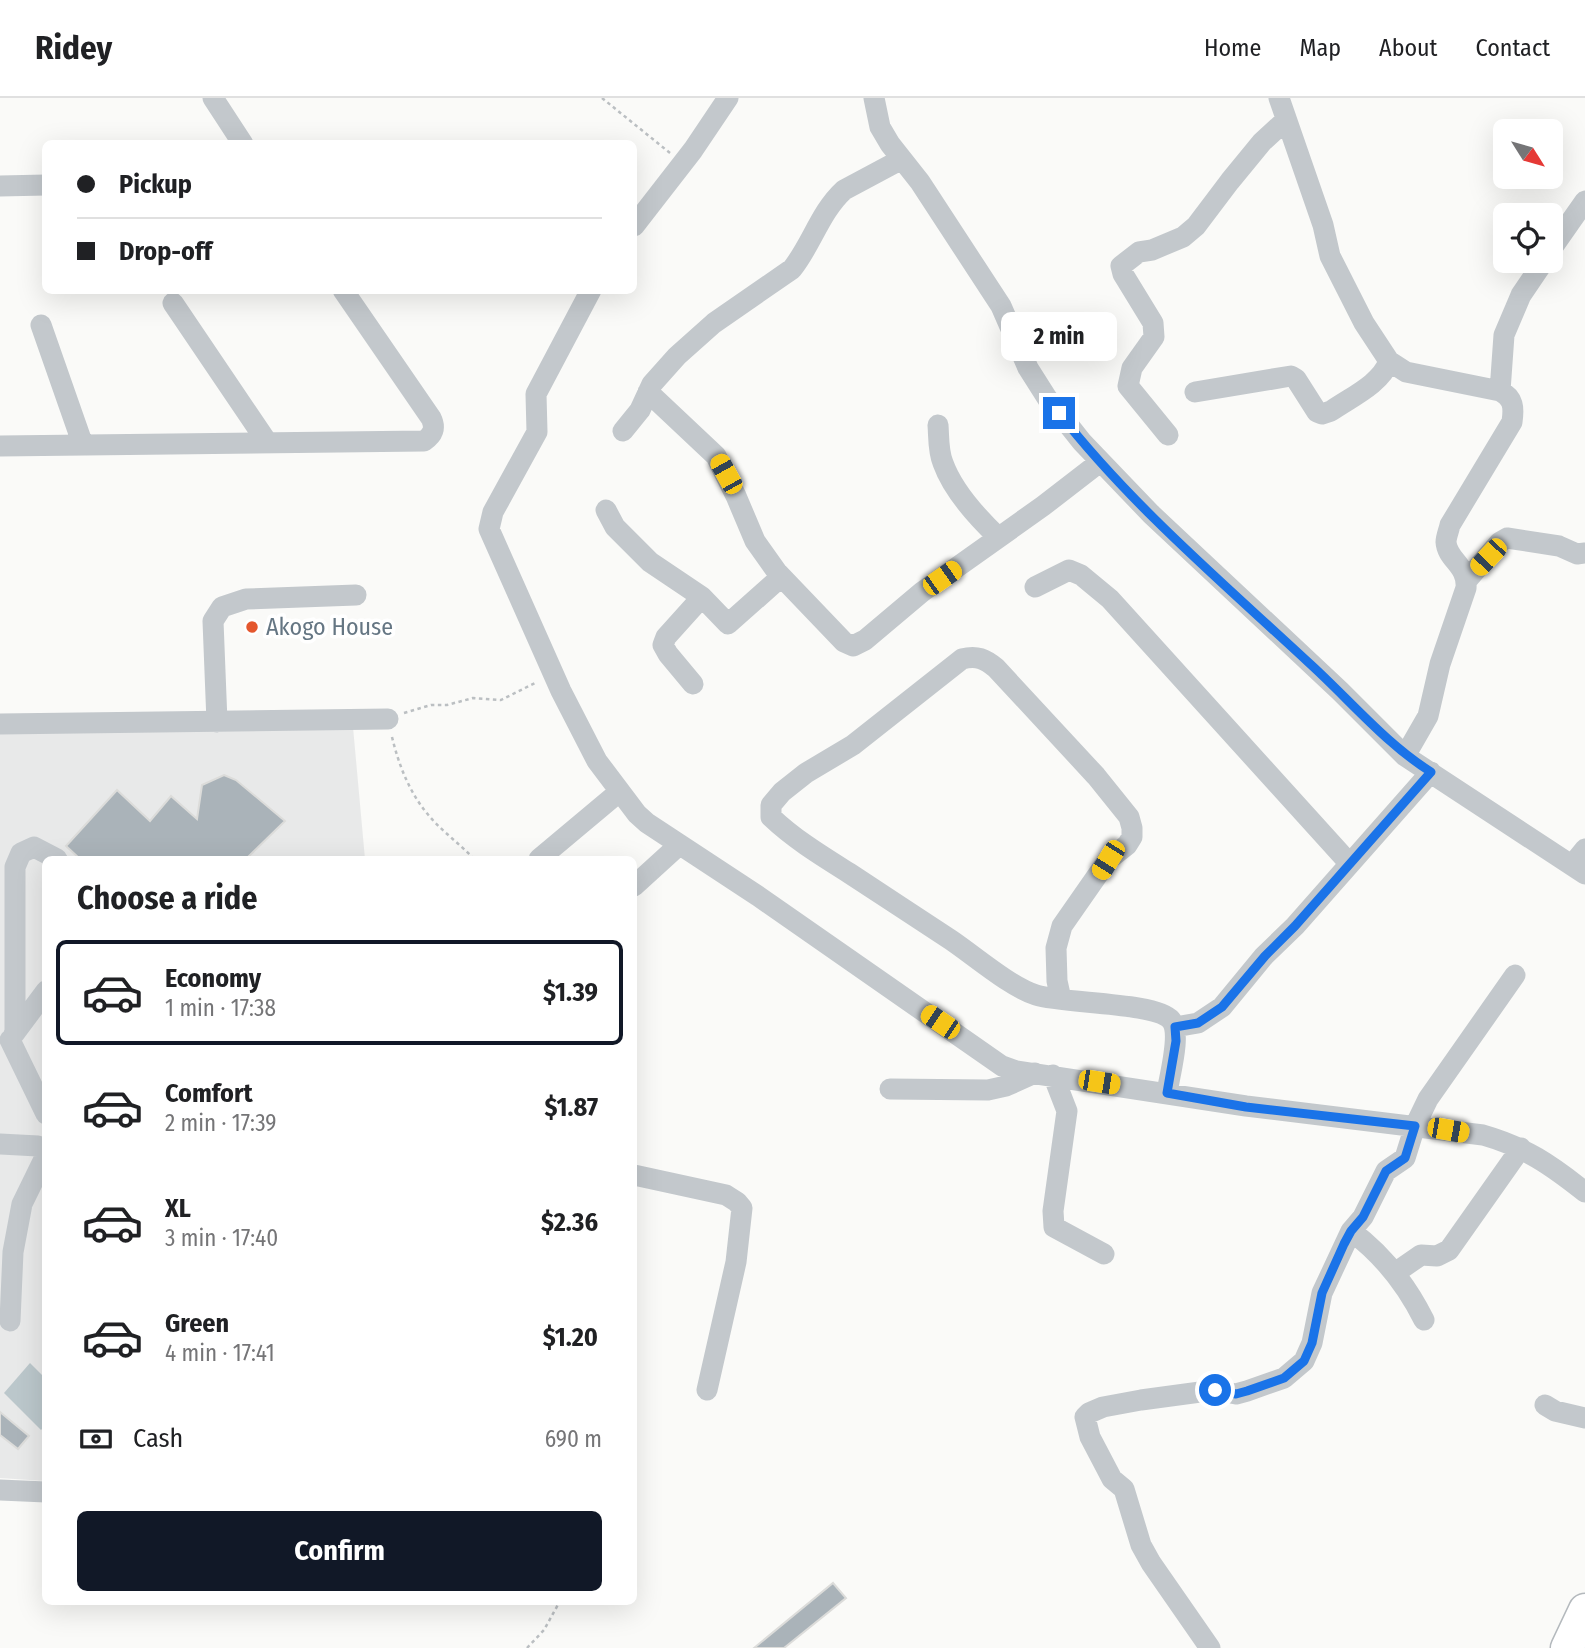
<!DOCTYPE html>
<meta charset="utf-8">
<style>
body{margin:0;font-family:"Fira Sans Condensed",sans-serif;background:#f6f6f6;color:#202124;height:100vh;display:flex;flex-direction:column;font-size:26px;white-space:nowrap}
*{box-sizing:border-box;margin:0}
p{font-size:23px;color:#757577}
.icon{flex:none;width:38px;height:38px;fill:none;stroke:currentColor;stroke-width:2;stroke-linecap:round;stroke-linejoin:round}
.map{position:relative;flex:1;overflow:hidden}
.panel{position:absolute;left:42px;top:758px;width:595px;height:749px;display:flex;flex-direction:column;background:#fff;border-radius:10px;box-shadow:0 7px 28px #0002}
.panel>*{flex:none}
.hud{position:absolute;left:42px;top:42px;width:595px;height:154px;border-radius:10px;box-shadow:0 7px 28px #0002;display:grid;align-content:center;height:154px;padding:0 35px;background:#fff}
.needle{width:46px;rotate:127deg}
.buttons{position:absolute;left:1493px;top:21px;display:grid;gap:14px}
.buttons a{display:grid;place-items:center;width:70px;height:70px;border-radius:10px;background:#fff;box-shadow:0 7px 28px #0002;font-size:35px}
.end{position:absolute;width:32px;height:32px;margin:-16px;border:9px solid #1a73e8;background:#fff;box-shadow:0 0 0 4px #fff}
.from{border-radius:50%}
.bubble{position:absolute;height:49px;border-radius:10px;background:#fff;box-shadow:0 7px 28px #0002;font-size:23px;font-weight:700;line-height:49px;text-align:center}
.car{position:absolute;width:21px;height:42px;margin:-21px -10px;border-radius:9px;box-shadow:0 0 5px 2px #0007;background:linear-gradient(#f5c518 24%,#345 0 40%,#f5c518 0 76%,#345 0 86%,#f5c518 0)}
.hud b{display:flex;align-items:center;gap:24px;height:66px;font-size:26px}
.hud b+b{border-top:2px solid #e0e0e0}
.hud i{width:18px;height:18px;background:#202124}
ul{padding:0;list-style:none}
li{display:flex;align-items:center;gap:21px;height:105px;margin:0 14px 10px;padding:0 21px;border:4px solid transparent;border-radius:10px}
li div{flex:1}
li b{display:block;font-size:26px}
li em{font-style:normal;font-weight:700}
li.selected{border-color:#111827}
li>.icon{width:63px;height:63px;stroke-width:1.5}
h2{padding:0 35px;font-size:32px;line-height:84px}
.pay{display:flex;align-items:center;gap:18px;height:77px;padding:0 35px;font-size:26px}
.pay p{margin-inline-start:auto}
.primary-button{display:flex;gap:14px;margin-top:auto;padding:14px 35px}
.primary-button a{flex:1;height:80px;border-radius:10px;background:#111827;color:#fff;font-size:28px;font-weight:700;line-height:80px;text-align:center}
header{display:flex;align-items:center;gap:42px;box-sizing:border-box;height:98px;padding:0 35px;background:#fff;border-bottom:2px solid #e0e0e0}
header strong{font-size:33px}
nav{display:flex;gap:38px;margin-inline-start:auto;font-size:24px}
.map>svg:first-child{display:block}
</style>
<header>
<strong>Ridey</strong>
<nav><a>Home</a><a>Map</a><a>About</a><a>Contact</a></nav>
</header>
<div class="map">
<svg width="1585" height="1550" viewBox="0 0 1585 1550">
<rect width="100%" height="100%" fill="#fafaf8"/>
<!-- built -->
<path fill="#e8e9e9" d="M353,629L365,761H46L45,1383L0,1380V632Z"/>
<!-- water -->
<path fill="#bbc7cb" d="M30,1265L45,1280V1328L41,1332L4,1295Z"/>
<!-- building -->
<path fill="#aab3b9" stroke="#dcdcda" stroke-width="2" d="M224,677L236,682L285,723L246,761H80L66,748L117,692L150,723L171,698L197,721L202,687Z
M0,1314L29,1338L18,1351L0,1337Z
M833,1485L846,1500L784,1550H754Z"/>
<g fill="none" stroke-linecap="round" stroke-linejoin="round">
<defs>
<path id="highway" d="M1567,1550L1585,1512"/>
</defs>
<!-- highway casing -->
<use href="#highway" stroke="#b4b9bd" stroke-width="35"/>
<!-- path -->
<path stroke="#bbbfc2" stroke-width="2.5" stroke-dasharray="3.5 3.5" stroke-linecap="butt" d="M602,0L670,55
M404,615L431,607H447L473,600L501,602L537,584
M392,639C399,668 410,696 430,719C443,734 460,746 474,761
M527,1550L544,1532L560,1503"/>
<!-- minor -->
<path stroke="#c3c8cc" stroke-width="21" d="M213,0L243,46
M874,0L880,29L890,46L920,84L1001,208L1028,270L1047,300L1082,344L1151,416L1340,593L1405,658L1585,776
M1279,0L1323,127L1330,158L1364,225L1389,263L1406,274L1500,293C1514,300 1514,310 1512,324L1450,427C1449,432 1446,439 1446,444C1447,462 1468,467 1466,490L1440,566L1428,618L1405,658
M0,88L46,87
M634,128L693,52L728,0
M1550,153L1585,103
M591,192L536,296L537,334L493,414L489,431L561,593L597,663L637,716L647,725L758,798L1002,968L1016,973L1246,1008L1483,1037C1525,1049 1551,1067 1585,1094
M173,205L267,344
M41,227L83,347
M1500,293L1504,237L1521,197L1544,163
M648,294L716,358L736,398L755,443L777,474L844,544L853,548L865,542L922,494L1043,408L1100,364
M1195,294L1291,278L1296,281L1317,314L1322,316L1331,313C1351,299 1381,286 1389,263
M938,327C939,340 938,353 943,365C953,393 977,419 998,439
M623,333L640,312L652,286L677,258L714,225L792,171C812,146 820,114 844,92L902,61
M1168,337L1128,288L1132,270L1154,239L1153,225L1123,176L1121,168L1139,154L1152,152L1183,139L1196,128L1230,83L1262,44L1286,22
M0,348L424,343C433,337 436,330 431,320L343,192
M606,412L615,429L650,464L702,499L728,526L781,479
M1467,482L1500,444L1507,440L1559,448L1577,456L1585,455
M1035,489L1069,472L1081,477L1110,501L1350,766
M693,586L668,556L663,547L666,539L702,499
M217,624L213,523L222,509L246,501L356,497
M0,626L388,621
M539,761L619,694
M1572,767L1585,751
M634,788L679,747
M1061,901L1057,883L1056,850L1062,828L1108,762L1127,747L1132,739V730L1129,719L1096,678L996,570C985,561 977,557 962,561L853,647L806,675L782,694L771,707V719C794,741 822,758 849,775C883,797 917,820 951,842C976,859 1009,888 1036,897C1064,906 1155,904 1171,922C1182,935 1169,979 1167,995
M1175,929L1198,925L1222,909L1264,858L1295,828L1431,674
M15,934V769L21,755L34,749L57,761
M14,936L46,893
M10,942L46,1016
M1053,977L1067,1013L1053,1113L1054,1129L1104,1156
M890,991L988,992L1006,988L1035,975
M0,1046L38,1048
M634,1077L726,1097L737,1104L742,1110L736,1164L707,1292
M1351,1133C1382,1156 1407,1188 1424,1222
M1395,1175L1421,1157L1437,1158L1449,1152L1521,1050
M10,1223L13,1154L22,1106L44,1061
M1545,1307L1555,1313L1585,1320
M0,1392L46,1394
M1210,1550L1151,1465L1141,1447L1124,1391L1112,1381L1090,1339L1085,1319L1089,1315L1103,1309L1141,1302L1215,1292L1236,1296L1247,1293L1284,1280L1304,1263L1312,1245L1322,1195L1351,1133L1363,1119L1386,1073L1405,1060L1415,1028L1428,1001L1515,877"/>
<!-- highway -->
<use href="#highway" stroke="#fff" stroke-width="32"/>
</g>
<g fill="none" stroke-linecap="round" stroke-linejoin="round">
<!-- route -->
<path stroke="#1a73e8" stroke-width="9" d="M1059,315C1131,407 1222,484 1308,564C1349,601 1385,645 1431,674L1295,828L1265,858L1222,909L1198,925L1175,929L1176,943L1167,995L1246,1009L1415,1028L1405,1060L1386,1073L1363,1119L1351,1133L1344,1146L1322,1195L1312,1245L1304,1263L1284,1280L1247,1293L1236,1296L1215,1292"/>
</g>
<!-- markers -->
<circle fill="#e4572e" stroke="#fff" stroke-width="2.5" cx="252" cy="529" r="7"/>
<g text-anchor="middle" stroke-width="7" stroke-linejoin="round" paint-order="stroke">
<!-- poi labels -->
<g font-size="24" fill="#657683" stroke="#fff" text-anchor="start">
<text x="266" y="537">Akogo House</text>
</g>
</g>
</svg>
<div class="buttons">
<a><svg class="needle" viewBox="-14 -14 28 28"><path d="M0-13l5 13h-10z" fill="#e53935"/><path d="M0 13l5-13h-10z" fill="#757577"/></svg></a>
<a><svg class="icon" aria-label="locate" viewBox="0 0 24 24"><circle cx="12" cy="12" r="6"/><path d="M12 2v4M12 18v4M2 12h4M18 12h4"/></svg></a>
</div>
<i class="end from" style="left:1215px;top:1292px"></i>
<i class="end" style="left:1059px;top:315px"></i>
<div class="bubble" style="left:1001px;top:214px;width:116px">2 min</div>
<i class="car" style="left:726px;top:376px;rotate:331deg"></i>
<i class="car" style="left:1488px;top:459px;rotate:223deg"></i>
<i class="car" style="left:942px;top:480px;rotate:55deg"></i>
<i class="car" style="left:1108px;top:762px;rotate:212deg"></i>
<i class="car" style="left:940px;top:924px;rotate:304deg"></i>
<i class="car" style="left:1099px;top:984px;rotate:99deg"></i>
<i class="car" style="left:1448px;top:1032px;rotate:100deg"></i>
<div class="hud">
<b><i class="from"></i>Pickup</b>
<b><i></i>Drop-off</b>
</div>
<section class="panel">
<h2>Choose a ride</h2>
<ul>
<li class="selected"><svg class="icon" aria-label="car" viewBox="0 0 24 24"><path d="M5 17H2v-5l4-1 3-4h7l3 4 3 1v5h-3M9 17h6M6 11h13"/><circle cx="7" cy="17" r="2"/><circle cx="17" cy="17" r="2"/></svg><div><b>Economy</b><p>1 min · 17:38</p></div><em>$1.39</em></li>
<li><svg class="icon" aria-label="car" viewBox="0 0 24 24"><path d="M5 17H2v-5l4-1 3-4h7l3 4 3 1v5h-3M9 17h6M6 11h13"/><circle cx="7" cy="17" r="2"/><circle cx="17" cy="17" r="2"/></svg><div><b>Comfort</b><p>2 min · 17:39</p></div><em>$1.87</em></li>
<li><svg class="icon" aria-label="car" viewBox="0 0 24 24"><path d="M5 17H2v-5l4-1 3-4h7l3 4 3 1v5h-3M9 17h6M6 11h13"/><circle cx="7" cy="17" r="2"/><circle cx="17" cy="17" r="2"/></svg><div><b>XL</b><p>3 min · 17:40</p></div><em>$2.36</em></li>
<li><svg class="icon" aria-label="car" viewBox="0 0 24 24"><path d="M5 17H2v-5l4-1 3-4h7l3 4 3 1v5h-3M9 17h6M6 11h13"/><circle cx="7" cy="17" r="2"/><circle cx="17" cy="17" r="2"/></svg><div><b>Green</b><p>4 min · 17:41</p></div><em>$1.20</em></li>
</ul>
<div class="pay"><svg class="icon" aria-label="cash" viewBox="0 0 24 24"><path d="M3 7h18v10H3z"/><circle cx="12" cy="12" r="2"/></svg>Cash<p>690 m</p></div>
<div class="primary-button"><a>Confirm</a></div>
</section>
</div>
